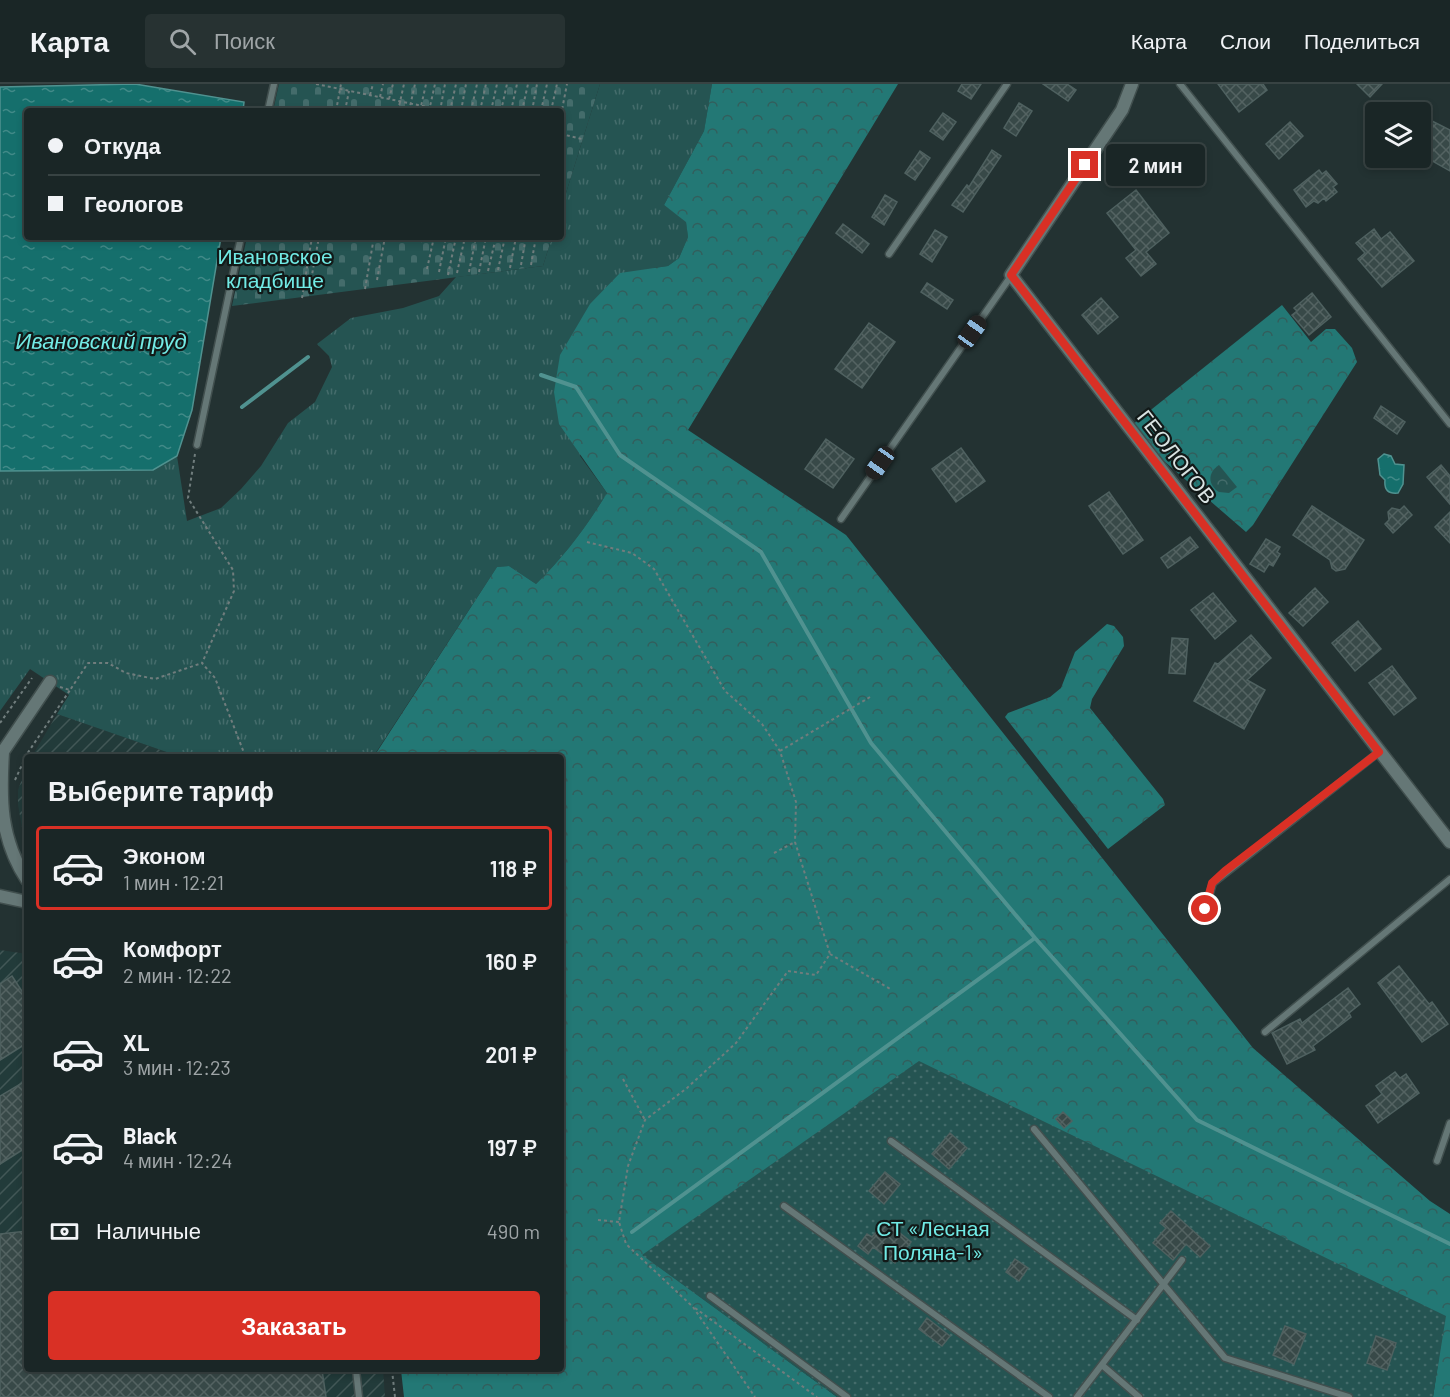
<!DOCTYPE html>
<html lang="ru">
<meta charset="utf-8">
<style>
body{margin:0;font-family:Barlow,sans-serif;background:#273232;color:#f1f3f6;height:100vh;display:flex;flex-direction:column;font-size:22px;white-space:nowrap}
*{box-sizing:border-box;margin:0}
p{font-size:20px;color:#9fa5a7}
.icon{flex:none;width:33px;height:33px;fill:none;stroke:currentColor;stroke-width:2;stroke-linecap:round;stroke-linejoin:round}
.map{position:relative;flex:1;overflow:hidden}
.side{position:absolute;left:24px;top:670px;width:540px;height:618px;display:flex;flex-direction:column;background:#1a2626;border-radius:6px;box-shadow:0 3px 9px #0003,0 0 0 2px #384343}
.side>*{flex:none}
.guide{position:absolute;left:24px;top:24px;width:540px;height:132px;border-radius:6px;box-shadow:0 3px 9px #0003,0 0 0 2px #384343;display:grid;align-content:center;height:132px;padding:0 24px;background:#1a2626}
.controls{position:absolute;left:1365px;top:18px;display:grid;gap:12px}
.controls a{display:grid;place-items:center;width:66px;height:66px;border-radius:6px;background:#1a2626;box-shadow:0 3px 9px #0003,0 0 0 2px #384343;font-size:30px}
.end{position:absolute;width:27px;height:27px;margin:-14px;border:8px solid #d93025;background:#fff;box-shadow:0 0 0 3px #fff}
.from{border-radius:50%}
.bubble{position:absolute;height:42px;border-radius:6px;background:#1a2626;box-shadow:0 3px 9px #0003,0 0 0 2px #384343;font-size:20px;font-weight:600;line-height:42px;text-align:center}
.car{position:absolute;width:18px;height:36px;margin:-18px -9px;border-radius:8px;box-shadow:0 0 4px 2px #0007;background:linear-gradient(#222 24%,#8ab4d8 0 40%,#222 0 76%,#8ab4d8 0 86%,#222 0)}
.guide b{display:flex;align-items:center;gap:21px;height:57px;font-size:22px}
.guide b+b{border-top:2px solid #384343}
.guide i{width:15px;height:15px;background:#f1f3f6}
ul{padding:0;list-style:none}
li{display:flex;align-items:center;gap:18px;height:84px;margin:0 12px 9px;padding:0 12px;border:3px solid transparent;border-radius:6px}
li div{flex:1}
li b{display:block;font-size:22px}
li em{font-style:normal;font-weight:600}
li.active{border-color:#d93025}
li>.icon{width:54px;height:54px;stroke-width:1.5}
h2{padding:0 24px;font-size:27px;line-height:72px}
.pay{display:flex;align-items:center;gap:15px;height:66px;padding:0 24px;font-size:22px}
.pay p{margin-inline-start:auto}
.primary-button{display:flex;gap:12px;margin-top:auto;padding:12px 24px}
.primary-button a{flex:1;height:69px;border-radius:6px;background:#d93025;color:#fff;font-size:24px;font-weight:600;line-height:69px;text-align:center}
header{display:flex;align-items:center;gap:36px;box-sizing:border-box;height:84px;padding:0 30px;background:#1a2626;border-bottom:2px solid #384343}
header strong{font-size:28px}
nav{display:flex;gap:33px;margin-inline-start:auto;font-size:21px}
.search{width:420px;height:54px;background:#273232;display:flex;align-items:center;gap:15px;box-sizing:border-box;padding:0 21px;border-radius:6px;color:#9fa5a7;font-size:22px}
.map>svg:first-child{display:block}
</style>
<header>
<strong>Карта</strong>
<div class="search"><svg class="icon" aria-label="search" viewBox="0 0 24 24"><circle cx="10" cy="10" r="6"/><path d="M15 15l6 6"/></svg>Поиск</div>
<nav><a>Карта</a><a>Слои</a><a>Поделиться</a></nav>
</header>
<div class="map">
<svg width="1450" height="1313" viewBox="0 0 1450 1313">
<defs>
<pattern id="industrial-furrows" width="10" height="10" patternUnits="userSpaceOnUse" patternTransform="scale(1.5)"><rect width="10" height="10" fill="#223b3a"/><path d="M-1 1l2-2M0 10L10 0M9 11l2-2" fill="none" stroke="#425756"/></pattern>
<pattern id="grass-tufts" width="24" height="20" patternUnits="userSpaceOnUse" patternTransform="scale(1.5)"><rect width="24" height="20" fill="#255452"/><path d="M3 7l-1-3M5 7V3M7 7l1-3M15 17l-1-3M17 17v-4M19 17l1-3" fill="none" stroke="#446c6b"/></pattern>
<pattern id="forest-crowns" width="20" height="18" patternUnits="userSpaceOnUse" patternTransform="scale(1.5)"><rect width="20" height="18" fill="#237875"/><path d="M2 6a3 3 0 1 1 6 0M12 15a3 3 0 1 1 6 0" fill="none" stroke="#325e5c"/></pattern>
<pattern id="cemetery-stones" width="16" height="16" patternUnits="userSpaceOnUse" patternTransform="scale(1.5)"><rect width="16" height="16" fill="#255452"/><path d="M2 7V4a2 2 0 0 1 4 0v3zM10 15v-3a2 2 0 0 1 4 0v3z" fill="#446c6b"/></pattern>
<pattern id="park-crowns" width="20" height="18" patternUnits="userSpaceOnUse" patternTransform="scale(1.5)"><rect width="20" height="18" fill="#255452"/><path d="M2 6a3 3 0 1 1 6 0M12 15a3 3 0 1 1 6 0" fill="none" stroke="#446c6b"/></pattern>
<pattern id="garden-dots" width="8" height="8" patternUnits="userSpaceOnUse" patternTransform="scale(1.5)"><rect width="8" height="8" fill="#255452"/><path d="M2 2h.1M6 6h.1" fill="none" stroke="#446c6b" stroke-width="1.8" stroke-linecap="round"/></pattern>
<pattern id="water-ripples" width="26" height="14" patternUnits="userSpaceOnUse" patternTransform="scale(1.5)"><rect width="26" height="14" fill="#156f6c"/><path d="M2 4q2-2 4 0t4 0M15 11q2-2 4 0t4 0" fill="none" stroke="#428a88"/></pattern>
<pattern id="building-cross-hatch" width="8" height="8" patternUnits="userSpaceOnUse" patternTransform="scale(1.5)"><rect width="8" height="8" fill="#384948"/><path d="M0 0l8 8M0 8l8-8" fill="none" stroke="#546362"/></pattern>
</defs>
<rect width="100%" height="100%" fill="#233232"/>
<!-- industrial -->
<path fill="url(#industrial-furrows)" d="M57,630L181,673L31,674Z
M27,681V757L23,749L18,721V706Z
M0,866L27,870V1286H383L385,1313H0Z"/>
<!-- grass -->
<path fill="url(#grass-tufts)" d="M600,0H712L704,47L664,121L686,137L688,153L679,174L668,182L654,184L580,372L607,409C587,442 564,473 536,500L509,482L497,483L373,673H181L57,630L69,611L30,585L0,627V387L152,386L177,372L187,437L221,424L241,405L261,382L288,339L315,318L332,283L329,272L317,260L351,234L403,224L439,212L456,193L543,182L552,153H561V125Z"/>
<!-- forest -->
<path fill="url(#forest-crowns)" d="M712,0H898L688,346L846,451L1253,964L1430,1117L1450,1130V1313H1433L1445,1232L643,1171L837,1313H404L401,1286H561V674H373L497,483L509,482L536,500C564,473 587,442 607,409L559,340L554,308L560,271L590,220L620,189L668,182L679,174L688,153L686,138L664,121L704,47Z
M1282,221L1311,258L1326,245H1335L1352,264L1357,278L1253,441L1246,448L1164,377L1132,341Z
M1107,540L1114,542L1123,553L1124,562L1092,615L1090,624L1163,715L1165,721L1108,765L1005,633L1008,629L1050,613L1061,604L1075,568Z"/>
<!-- cemetery -->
<path fill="url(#cemetery-stones)" d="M279,0H600L561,125V27H273Z
M247,153H552L543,182L232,222Z"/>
<!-- park -->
<path fill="url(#park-crowns)" d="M1219,381L1237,403L1229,409L1219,408C1208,401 1207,389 1219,381Z"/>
<!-- garden -->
<path fill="url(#garden-dots)" d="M919,977L1446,1232L1433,1313H837L642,1171Z"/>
<!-- water -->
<path fill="url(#water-ripples)" stroke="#509290" stroke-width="1.5" d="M135,0L244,18L243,27H27V153H221L192,326L177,372L153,386L0,387V3Z
M1384,370L1391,372L1395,380L1404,381L1403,400L1398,409C1388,410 1384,406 1385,396L1380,391L1378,375Z"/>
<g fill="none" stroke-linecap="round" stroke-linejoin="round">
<!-- stream -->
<path stroke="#509290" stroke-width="4" d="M541,291L576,303L620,371L761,468L871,659L1035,854L1197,1036L1450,1160
M242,323L308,273
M632,1148L1035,854"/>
</g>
<!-- building -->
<path fill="url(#building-cross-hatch)" stroke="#4f6160" stroke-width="1.5" d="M962,0H981L971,15L958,7Z
M1043,0H1067L1076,6L1068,17Z
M1218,0H1263L1267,6L1239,28Z
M1357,0H1382L1370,13Z
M1019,19L1032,27L1016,52L1004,44Z
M943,29L956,38L943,56L930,47Z
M1432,37L1450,46V87L1420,70V58Z
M1290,38L1303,52L1279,75L1266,60Z
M992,66L1001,72L963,128L952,121L967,101L969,103Z
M920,67L930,74L915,96L905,89Z
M1319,86L1322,90L1326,87L1337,100L1333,103L1337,108L1326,117L1324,114L1318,119L1314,117L1306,123L1294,106Z
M1136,106L1169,149L1146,168L1156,180L1141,192L1126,174L1136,166L1107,129Z
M885,111L897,118L884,141L872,133Z
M843,140L869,160L862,169L836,149Z
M1374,145L1381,155L1390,148L1414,177L1382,203L1358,175L1365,169L1356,159Z
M935,146L947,153L932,178L920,170Z
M927,199L953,216L947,225L921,208Z
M1312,209L1331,233L1309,251L1292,231L1297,227L1294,224Z
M1101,214L1118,233L1098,250L1082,231Z
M869,239L895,258L862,304L835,285Z
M1381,322L1405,338L1397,350L1374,334Z
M826,355L854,375L833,404L805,385Z
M961,364L985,397L956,418L932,385Z
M1441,381L1450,392V420L1427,393Z
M1109,408L1143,456L1123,470L1089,422Z
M1312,422L1364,456L1345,485L1336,487L1332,484L1330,476L1293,451Z
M1404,422L1412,431L1393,449L1385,440L1389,436L1388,428L1392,424L1400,426Z
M1450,428V459L1435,443Z
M1190,453L1198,463L1168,484L1161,474Z
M1266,455L1280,463L1277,468L1280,470L1273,482L1269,480L1264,488L1250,480Z
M1315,504L1328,518L1303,542L1289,529Z
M1213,509L1236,537L1215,555L1191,526Z
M1358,537L1381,565L1355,587L1332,559Z
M1251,551L1271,574L1247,596L1265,606L1244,645L1194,617L1215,579L1218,580Z
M1172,554L1188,555L1185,590L1169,589Z
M1392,582L1416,614L1394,631L1369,599Z
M1399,882L1429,920L1432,918L1448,940L1422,958L1378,899Z
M12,892L27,915V959L0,976V900Z
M1348,904L1360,920L1349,929L1351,933L1313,962L1315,966L1287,980L1272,949L1300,935L1302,939Z
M1395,988L1400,994L1406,990L1419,1009L1378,1039L1366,1022L1382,1010L1376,1002Z
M27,996V1063L0,1080V1012Z
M1063,1028L1072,1037L1064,1044L1056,1035Z
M950,1049L967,1064L949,1085L932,1070Z
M885,1088L900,1100L884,1120L869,1107Z
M1171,1127L1210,1162L1200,1173L1186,1160L1173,1176L1153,1159L1166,1144L1160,1139Z
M885,1137L911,1158L895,1179L873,1163L868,1170L858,1162L867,1150L872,1153Z
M27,1147V1286H322L326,1313H0V1150Z
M1015,1175L1028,1184L1019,1197L1006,1188Z
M927,1234L950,1252L942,1262L919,1245Z
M1285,1242L1306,1250L1294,1280L1273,1271Z
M1376,1252L1396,1259L1387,1286L1367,1279Z"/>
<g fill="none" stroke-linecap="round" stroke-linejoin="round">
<defs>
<path id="lane" d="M1180,0L1450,340
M268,27L274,0
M889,170L1007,0
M197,361L241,153
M841,435L1011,192
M1208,834L1205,825L1213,799L1379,668
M1265,948L1450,795
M1034,1045L1225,1274L1349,1313
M891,1057L1137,1236
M1437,1077L1450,1039
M784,1122L1049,1313
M710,1212L847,1313
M1102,1281L1139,1313
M356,1286L359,1313
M1077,1313L1182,1176"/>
<path id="street" d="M1132,0L1122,26L1011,191L1450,758
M3,668C0,715 0,755 27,796
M0,672L50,598
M0,812L27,818"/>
</defs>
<!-- lane casing -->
<use href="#lane" stroke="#414f4e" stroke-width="9"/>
<!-- street casing -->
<use href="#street" stroke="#414f4e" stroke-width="15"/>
<!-- path -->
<path stroke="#707d7d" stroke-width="2" stroke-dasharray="3 3" stroke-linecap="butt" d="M316,0L447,27
M370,11L373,0
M380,13L383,0
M389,15L393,0
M336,27L341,0
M345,27L349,7
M398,27L404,0
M409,27L415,0
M420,27L426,0
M429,27L435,0
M440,27L445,0
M450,27L456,0
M461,27L466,0
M471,27L477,0
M480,27L486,0
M491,27L497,0
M501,27L507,0
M511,27L517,0
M522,27L528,0
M532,27L537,0
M541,27L547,0
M551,27L557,0
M561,31L567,0
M561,50L582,55
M561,73L565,51
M401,155L402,153
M411,156L412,153
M421,158L422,153
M521,181L526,153
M531,181L536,153
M510,184L516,153
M427,185L434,153
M498,186L505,153
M488,187L496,153
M439,188L446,153
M469,188L476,153
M479,188L486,153
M457,189L465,153
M448,191L456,153
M377,196L385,153
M365,205L374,153
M309,207L319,153
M302,214L312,153
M195,370L188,414L233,486L234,507L202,579L215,594L246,674
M587,458L632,469L654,485L725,607L762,640L780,667L796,718L795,758L830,870L816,891L788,887L736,959L687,1004L645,1036L628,1082L619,1138L626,1160L693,1223L755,1313
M60,603L70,606L88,579H108L126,589L155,595L202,579
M0,639L32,594
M780,667L870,613
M15,696L27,670L70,606
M774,769L795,758
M830,870L892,906
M623,995L645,1036
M598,1136L619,1138
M695,1224L817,1313
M392,1286L395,1313"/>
<!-- lane -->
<use href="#lane" stroke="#657776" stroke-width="6"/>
<!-- street -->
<use href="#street" stroke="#657776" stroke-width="12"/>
</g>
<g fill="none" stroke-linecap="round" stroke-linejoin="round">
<!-- route -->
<path stroke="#d93025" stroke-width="8" d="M1085,81L1011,191L1379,668L1225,787L1212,799L1205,825"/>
</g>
<g text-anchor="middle" stroke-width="4.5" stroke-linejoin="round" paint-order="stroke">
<!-- park labels -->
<g font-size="21" fill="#71eae5" stroke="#121918">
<text x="275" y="180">Ивановское<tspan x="275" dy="24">кладбище</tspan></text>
<text x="933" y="1152">СТ «Лесная<tspan x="933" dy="24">Поляна-1»</tspan></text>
</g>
<!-- street labels -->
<g font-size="21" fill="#dae4e3" stroke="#121918">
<text transform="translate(1176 373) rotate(52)" y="7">ГЕОЛОГОВ</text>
</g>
<!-- water labels -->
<g font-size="22" font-style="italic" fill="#73ebe6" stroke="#121918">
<text x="101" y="265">Ивановский пруд</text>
</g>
</g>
</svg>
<div class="controls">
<a><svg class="icon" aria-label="layers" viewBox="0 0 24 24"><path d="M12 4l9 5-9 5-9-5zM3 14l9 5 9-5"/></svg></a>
</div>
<i class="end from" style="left:1205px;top:825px"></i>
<i class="end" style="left:1085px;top:81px"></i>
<div class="bubble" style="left:1106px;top:60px;width:99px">2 мин</div>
<i class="car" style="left:972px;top:248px;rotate:35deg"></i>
<i class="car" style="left:880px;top:379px;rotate:215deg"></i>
<div class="guide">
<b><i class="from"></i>Откуда</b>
<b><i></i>Геологов</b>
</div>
<section class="side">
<h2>Выберите тариф</h2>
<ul>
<li class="active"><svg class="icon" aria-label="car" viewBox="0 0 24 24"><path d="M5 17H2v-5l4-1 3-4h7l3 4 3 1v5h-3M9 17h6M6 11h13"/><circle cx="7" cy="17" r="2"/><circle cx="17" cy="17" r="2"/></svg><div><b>Эконом</b><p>1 мин · 12:21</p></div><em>118 ₽</em></li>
<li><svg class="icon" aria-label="car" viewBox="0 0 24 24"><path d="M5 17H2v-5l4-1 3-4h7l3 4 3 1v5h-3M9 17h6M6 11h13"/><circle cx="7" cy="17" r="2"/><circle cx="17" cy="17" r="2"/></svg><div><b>Комфорт</b><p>2 мин · 12:22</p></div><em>160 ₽</em></li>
<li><svg class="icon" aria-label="car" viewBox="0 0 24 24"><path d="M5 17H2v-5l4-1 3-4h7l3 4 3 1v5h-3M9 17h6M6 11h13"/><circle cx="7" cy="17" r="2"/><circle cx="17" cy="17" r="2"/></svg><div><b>XL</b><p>3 мин · 12:23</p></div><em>201 ₽</em></li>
<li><svg class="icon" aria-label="car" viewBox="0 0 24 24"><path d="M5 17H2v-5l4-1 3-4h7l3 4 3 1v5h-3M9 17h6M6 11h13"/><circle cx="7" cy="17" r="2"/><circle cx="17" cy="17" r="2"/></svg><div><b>Black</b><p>4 мин · 12:24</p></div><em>197 ₽</em></li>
</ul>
<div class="pay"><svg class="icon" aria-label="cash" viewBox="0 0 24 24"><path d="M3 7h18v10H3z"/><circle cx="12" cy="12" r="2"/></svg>Наличные<p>490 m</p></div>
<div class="primary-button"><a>Заказать</a></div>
</section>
</div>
